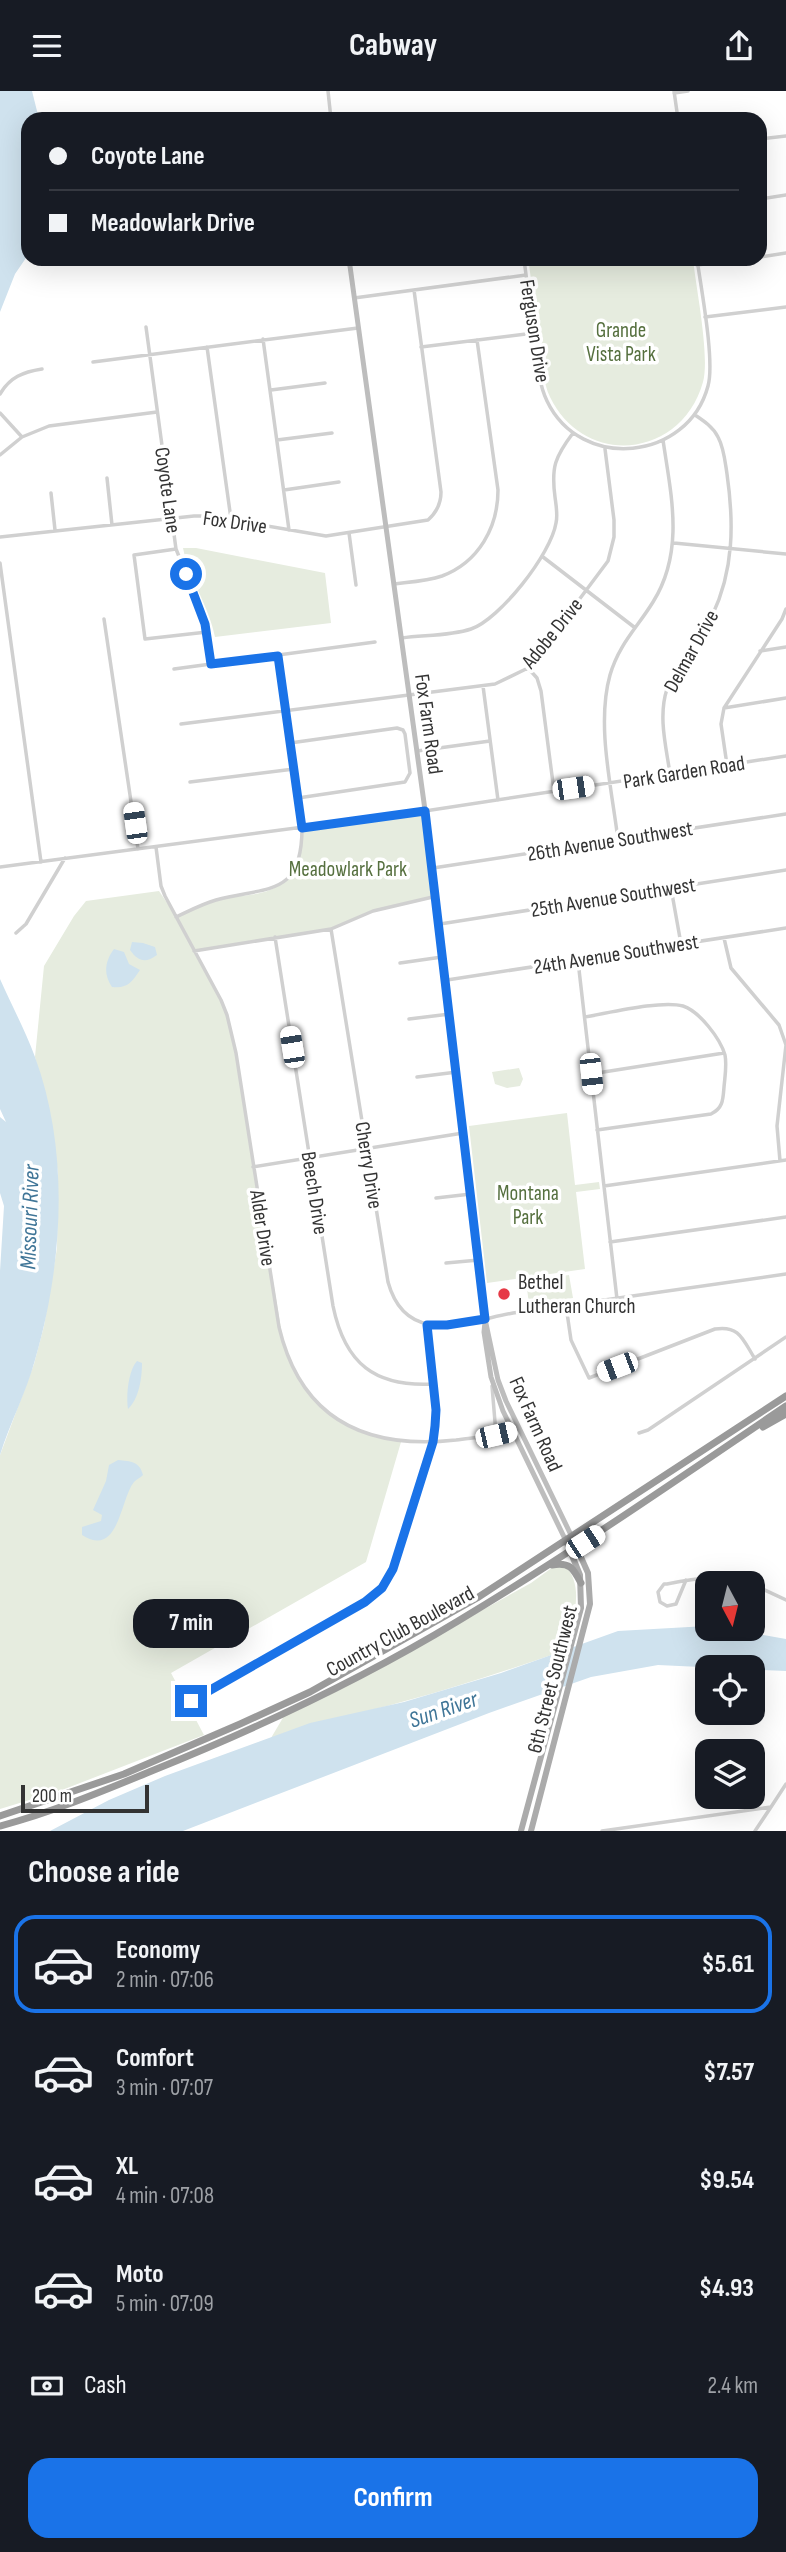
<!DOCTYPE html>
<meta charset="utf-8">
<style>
body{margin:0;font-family:"Sofia Sans Condensed",sans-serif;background:#20242c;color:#f1f3f6;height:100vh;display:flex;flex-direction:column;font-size:26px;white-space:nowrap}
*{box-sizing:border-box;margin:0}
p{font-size:23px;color:#9ea1a6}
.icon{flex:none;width:38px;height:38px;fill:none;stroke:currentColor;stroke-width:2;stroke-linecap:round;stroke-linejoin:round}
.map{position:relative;height:1740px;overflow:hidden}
.details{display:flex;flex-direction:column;background:#171b24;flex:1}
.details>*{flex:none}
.top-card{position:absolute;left:21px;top:21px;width:746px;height:154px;border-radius:21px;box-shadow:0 7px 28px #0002;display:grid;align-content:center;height:154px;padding:0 28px;background:#171b24}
.needle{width:46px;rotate:173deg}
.tools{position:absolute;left:695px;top:1480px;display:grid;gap:14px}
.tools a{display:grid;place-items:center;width:70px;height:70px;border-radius:14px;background:#171b24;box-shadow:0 7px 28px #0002;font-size:35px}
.scale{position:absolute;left:21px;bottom:18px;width:128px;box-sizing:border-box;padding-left:7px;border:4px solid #333;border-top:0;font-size:19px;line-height:24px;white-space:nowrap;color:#333;-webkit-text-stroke:5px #fff;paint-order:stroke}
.end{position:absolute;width:32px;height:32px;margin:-16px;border:9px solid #1a73e8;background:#fff;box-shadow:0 0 0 4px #fff}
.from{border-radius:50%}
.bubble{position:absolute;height:49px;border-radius:21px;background:#171b24;box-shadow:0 7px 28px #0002;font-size:23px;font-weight:700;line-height:49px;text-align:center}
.car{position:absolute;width:21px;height:42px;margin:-21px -10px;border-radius:9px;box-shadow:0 0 5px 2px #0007;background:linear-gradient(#fff 24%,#345 0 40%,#fff 0 76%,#345 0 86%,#fff 0)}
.top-card b{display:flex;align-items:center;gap:24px;height:66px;font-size:26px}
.top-card b+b{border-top:2px solid #363941}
.top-card i{width:18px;height:18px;background:#f1f3f6}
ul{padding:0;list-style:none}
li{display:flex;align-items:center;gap:21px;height:98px;margin:0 14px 10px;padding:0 14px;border:4px solid transparent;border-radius:21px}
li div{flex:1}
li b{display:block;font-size:26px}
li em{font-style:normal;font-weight:700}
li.current{border-color:#1a73e8}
li>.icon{width:63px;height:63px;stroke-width:1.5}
h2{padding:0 28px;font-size:32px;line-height:84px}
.pay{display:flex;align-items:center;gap:18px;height:77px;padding:0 28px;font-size:26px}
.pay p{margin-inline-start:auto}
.cta{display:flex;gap:14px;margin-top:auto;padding:14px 28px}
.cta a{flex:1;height:80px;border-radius:21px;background:#1a73e8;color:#fff;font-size:28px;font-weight:700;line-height:80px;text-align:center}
header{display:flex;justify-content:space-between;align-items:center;height:91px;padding:0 28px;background:#171b24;font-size:32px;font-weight:700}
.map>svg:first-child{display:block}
</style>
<header><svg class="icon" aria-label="menu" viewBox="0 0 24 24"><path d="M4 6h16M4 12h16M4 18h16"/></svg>Cabway<svg class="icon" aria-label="share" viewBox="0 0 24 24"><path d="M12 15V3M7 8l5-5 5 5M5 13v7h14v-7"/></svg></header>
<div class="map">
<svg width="786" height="1740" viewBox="0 0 786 1740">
<rect width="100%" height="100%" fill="#fff"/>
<!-- green -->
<path fill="#e6ecdf" d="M572,168H693C696,197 710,265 703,291C682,367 585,378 550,306C543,292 543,274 541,259C537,230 533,202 529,174Z
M183,457H196L325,482L331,532L215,546C209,515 189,488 183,457Z
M425,720L437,805L373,820L331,838L195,860L221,909L232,941L283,1250L300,1292L330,1324L365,1342L401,1351L366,1471L171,1582L204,1644L62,1699L0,1718V1364L34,1273L44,1235L57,1157L58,1084L52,1034L35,966L44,875L74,825L86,810L159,800L176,825C189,820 203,813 216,809C233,804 253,806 270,799C297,788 302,762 302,737Z
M519,977L523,988L520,995L507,997L495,993L492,981Z
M567,1022L575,1094L599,1091L600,1098L576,1101L585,1178L487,1192L469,1035Z
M569,1184L573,1207L529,1213L526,1190Z
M565,1474C587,1499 571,1532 563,1560C511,1578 458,1596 405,1610C360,1623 315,1630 271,1647L284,1625L461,1531L531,1492L553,1476Z"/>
<!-- water -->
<path fill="#cfe2ee" d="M0,0H32L39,28H28V164L15,183L0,221Z
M132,851L143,852L155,856L157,864C145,873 138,870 130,859Z
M114,858L124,861L129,873L140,879C132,891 127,898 112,896C103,883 105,870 114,858Z
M0,888C11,913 25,939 35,966C70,1061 63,1173 35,1269C26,1302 10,1332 0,1364V1180L4,1115L0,1102V1026L6,1031L0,1018Z
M137,1270L142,1272C142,1287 139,1308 128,1318C126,1306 128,1280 137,1270Z
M118,1369C131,1370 140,1371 143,1384C140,1387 137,1388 134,1391C120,1408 119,1468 82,1444V1436L101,1430L102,1424L93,1419L106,1390L109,1374Z
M707,1535V1538H728L786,1548V1580L658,1574L591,1586L489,1622L183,1740H50L109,1709L165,1685L310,1632L404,1611L501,1582L618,1540Z"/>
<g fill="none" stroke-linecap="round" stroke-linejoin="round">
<!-- street -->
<path stroke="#d0d0d0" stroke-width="3.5" d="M328,0L331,28
M674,0L678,28
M674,2L688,0
M760,48L786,45
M760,108L786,104
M760,166L786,162
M524,168C527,193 531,217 534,242C537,265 537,289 547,310C581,381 688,370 708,295C715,270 701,197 697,168
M697,174L742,168
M354,207L526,184
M705,226L786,216
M146,236L176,458L206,532L211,573L375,551
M263,248L289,439
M207,256L231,428
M421,256L534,242
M93,271L358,237
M271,299L325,292
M0,303C10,286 23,281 42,278
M0,322L22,346
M277,349L332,342
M0,364L22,346L49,335L157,321
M107,387L112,434
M284,399L339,391
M51,402L55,439
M349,442L356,494
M0,446L194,425H209L326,445L428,429C437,421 441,413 441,401L414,199
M674,452L786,463
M176,458L134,464L145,548L207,541
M543,466L634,536
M0,472L41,771
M394,493C410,491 427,490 442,485C479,471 498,436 498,399L477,249
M104,528L138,758
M402,547C424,544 450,545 471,538C500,528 551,463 556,432C558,424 556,414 555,406C551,376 555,366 573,342
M760,560L786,556
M528,577L537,587L541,600L554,700
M174,578L211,573
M483,595L498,709
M724,617L786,607
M181,633L495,593L528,577L608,470L614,446V429L605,358
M290,652L397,637L403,639L405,643L410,682L405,691L298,707
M417,660L490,650
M727,674L721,633L724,617L782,528L786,518
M670,683C666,655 658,625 667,598C676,570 700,550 712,525C734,479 734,432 727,383C725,370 724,357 718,346C713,336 704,330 695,324
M190,691L294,678
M618,749C612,698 596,634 610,584C619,553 637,537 653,511C685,460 671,404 663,349
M156,756L161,795L165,805L221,909L227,924L236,962L279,1236C301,1329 366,1359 456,1349C477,1346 499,1345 519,1337
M0,776L425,720L786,665
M433,777L786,723
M671,797L681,853
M176,826C189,820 202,813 216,809C267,795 302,807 302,737L278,565
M440,833L786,779
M331,838L388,1191C406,1256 464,1231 513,1222L786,1183
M16,842L26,833L65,767
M275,846L333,1215C345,1273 375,1296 433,1293
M724,847L731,877L779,934L786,954L777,1035L780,1070
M194,860L331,838L373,820L437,805
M578,870L617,1208
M400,872L442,866
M447,889L786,837
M585,926C609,922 661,909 683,915C699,920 720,947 725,964C727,974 725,985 724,996C723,1009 723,1017 711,1023L597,1039
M409,928L450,923
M591,983L724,962
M417,986L457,981
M253,1076L463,1042
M604,1095L786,1069
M436,1107L471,1103
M610,1151L786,1126
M446,1172L479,1169
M566,1215L571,1249L589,1287L715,1238C740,1234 743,1249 755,1268
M492,1295L496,1343
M639,1342L648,1339L786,1246
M686,1489L676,1513L667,1515L660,1511L658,1501L664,1493H667C697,1487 722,1483 751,1493
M752,1493L786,1509
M191,1610L365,1511L382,1497L393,1478L433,1351L435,1335L436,1319L427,1234
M602,1740L771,1716L786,1693
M755,1740L771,1716"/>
<!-- secondary -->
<path stroke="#bdbdbd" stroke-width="5" d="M349,168L433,777L485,1228L498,1289L506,1310L572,1446
M485,1231L484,1241L491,1286L503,1320L566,1450"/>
<!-- primary -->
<path stroke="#ababab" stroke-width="6" d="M521,1740L581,1517L580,1484L566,1450
M531,1740L590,1513L588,1482L572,1446"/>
<!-- highway -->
<path stroke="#9a9a9a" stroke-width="7" d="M763,1336L786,1323
M552,1474C570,1471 573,1477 581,1492
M0,1725L124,1683L240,1633L310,1601L477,1507L786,1305
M0,1735C53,1721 103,1700 154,1679C258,1637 362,1588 458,1530C570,1463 678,1388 786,1315"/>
</g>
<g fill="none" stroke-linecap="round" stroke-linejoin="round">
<!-- route -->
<path stroke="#1a73e8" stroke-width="9" d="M186,483L205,533L211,573L278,565L302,737L425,720L485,1228L447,1234H427L436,1319L435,1335L433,1351L393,1478L382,1497L365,1511L191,1610"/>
</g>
<!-- markers -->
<circle fill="#e63946" stroke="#fff" stroke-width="2.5" cx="504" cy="1203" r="7"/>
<g text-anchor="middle" stroke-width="7" stroke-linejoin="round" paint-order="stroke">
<!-- park labels -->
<g font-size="21" fill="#56703f" stroke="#fff">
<text x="621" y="246">Grande<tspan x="621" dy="24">Vista Park</tspan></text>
<text x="348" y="785">Meadowlark Park</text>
<text x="528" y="1109">Montana<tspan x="528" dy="24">Park</tspan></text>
</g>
<!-- street labels -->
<g font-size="21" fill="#333" stroke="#fff">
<text transform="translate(535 240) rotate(81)" y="7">Ferguson Drive</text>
<text transform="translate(168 399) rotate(82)" y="7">Coyote Lane</text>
<text transform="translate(235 431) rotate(8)" y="7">Fox Drive</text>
<text transform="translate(552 542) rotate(-51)" y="7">Adobe Drive</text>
<text transform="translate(691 560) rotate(-61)" y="7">Delmar Drive</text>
<text transform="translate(429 633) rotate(82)" y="7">Fox Farm Road</text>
<text transform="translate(684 681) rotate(-9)" y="7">Park Garden Road</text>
<text transform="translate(610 750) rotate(-9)" y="7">26th Avenue Southwest</text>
<text transform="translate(613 806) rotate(-9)" y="7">25th Avenue Southwest</text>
<text transform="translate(616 863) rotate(-9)" y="7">24th Avenue Southwest</text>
<text transform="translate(369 1074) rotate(81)" y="7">Cherry Drive</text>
<text transform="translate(315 1102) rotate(81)" y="7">Beech Drive</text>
<text transform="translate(263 1137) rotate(81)" y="7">Alder Drive</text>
<text transform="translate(536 1333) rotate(66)" y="7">Fox Farm Road</text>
<text transform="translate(400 1540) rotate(-29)" y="7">Country Club Boulevard</text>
<text transform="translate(552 1588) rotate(-76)" y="7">6th Street Southwest</text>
</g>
<!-- poi labels -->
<g font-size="21" fill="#333" stroke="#fff" text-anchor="start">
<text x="518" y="1198">Bethel<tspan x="518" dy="24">Lutheran Church</tspan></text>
</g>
<!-- water labels -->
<g font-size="23" font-style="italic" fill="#3f7597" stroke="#fff">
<text transform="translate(29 1126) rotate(-88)" y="8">Missouri River</text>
<text transform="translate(443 1618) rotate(-19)" y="8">Sun River</text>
</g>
</g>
</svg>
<div class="tools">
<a><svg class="needle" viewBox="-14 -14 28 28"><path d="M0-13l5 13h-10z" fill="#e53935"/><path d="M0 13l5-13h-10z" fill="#9ea1a6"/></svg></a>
<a><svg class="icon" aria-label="locate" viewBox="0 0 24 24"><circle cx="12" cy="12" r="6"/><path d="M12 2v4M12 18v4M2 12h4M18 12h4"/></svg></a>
<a><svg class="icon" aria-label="layers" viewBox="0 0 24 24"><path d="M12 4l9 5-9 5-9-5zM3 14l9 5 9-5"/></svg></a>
</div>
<div class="scale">200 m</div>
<i class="end from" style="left:186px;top:483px"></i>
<i class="end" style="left:191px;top:1610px"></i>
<div class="bubble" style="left:133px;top:1508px;width:116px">7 min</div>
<i class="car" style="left:573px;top:697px;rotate:82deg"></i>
<i class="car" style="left:135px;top:732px;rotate:352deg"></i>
<i class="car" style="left:292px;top:956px;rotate:351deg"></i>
<i class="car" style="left:591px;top:983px;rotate:174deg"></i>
<i class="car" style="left:617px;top:1276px;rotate:249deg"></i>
<i class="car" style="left:496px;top:1344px;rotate:77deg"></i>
<i class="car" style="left:585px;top:1451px;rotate:57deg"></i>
<div class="top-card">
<b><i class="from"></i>Coyote Lane</b>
<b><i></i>Meadowlark Drive</b>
</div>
</div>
<section class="details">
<h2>Choose a ride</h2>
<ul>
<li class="current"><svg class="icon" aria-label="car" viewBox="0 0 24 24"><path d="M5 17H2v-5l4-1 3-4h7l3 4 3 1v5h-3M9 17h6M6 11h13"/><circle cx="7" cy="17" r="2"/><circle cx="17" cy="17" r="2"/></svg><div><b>Economy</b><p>2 min · 07:06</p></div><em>$5.61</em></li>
<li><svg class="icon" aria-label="car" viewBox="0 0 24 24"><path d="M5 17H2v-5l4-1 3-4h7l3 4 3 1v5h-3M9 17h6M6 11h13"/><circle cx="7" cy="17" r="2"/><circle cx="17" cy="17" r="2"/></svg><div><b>Comfort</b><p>3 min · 07:07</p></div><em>$7.57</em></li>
<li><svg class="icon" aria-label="car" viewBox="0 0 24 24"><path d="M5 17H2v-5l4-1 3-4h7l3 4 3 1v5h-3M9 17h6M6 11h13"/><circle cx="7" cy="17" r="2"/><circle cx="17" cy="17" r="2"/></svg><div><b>XL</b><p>4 min · 07:08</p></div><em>$9.54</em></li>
<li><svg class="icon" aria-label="car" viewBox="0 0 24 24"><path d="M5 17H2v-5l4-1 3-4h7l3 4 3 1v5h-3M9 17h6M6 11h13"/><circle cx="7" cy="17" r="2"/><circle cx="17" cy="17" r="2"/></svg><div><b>Moto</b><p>5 min · 07:09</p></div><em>$4.93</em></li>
</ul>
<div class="pay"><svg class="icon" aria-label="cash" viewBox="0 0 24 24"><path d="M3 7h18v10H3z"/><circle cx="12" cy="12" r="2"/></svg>Cash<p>2.4 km</p></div>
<div class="cta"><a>Confirm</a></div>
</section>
